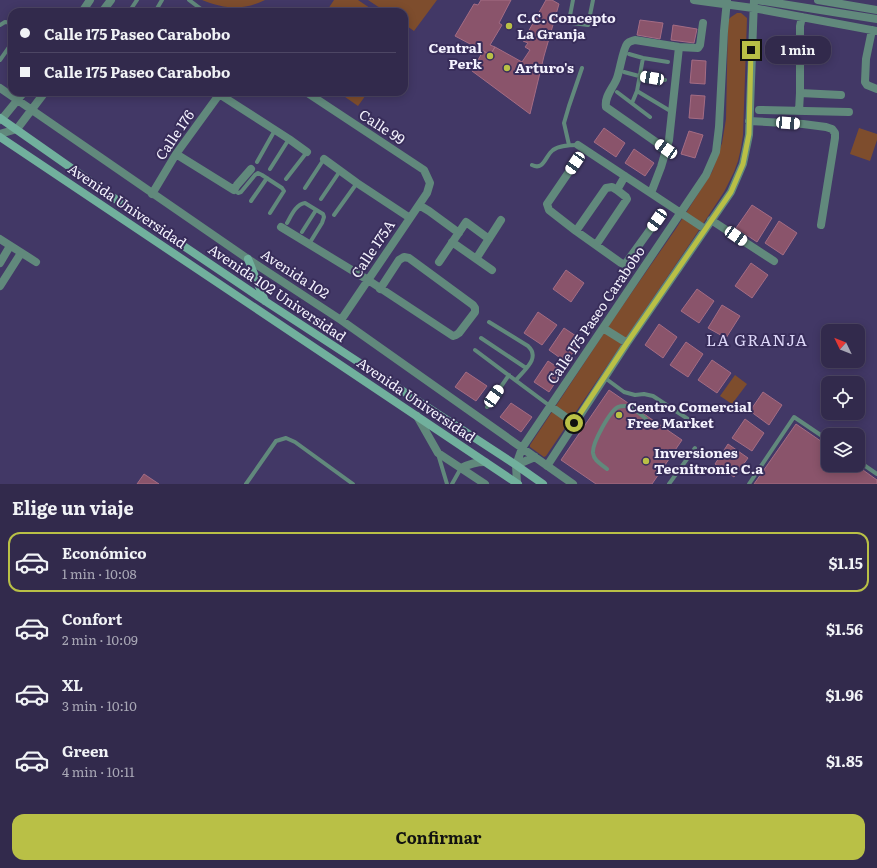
<!DOCTYPE html>
<html lang="es">
<meta charset="utf-8">
<style>
body{margin:0;font-family:Literata,serif;background:#3a3253;color:#f1f3f6;height:100vh;display:flex;flex-direction:column;font-size:15px;white-space:nowrap}
*{box-sizing:border-box;margin:0}
p{font-size:13px;color:#a8a7b5}
.icon{flex:none;width:22px;height:22px;fill:none;stroke:currentColor;stroke-width:2;stroke-linecap:round;stroke-linejoin:round}
.map{position:relative;height:484px;overflow:hidden}
.panel{display:flex;flex-direction:column;background:#322a4c;flex:1}
.panel>*{flex:none}
.guide{position:absolute;left:8px;top:8px;width:400px;height:88px;border-radius:12px;box-shadow:0 2px 10px #0003,0 0 0 1px #4d4664;display:grid;align-content:center;height:88px;padding:0 12px;background:#322a4c}
.needle{width:26px;rotate:313deg}
.fabs{position:absolute;left:821px;top:324px;display:grid;gap:8px}
.fabs a{display:grid;place-items:center;width:44px;height:44px;border-radius:8px;background:#322a4c;box-shadow:0 2px 10px #0003,0 0 0 1px #4d4664;font-size:20px}
.end{position:absolute;width:18px;height:18px;margin:-9px;border:5px solid #b9c046;background:#111;box-shadow:0 0 0 2px #111}
.from{border-radius:50%}
.bubble{position:absolute;height:28px;border-radius:12px;background:#322a4c;box-shadow:0 2px 10px #0003,0 0 0 1px #4d4664;font-size:13px;font-weight:700;line-height:28px;text-align:center}
.car{position:absolute;width:12px;height:24px;margin:-12px -6px;border-radius:5px;box-shadow:0 0 3px 1px #0007;background:linear-gradient(#fff 24%,#345 0 40%,#fff 0 76%,#345 0 86%,#fff 0)}
.guide b{display:flex;align-items:center;gap:14px;height:38px;font-size:15px}
.guide b+b{border-top:1px solid #4d4664}
.guide i{width:10px;height:10px;background:#f1f3f6}
ul{padding:0;list-style:none}
li{display:flex;align-items:center;gap:12px;height:60px;margin:0 8px 6px;padding:0 4px;border:2px solid transparent;border-radius:12px}
li div{flex:1}
li b{display:block;font-size:15px}
li em{font-style:normal;font-weight:700}
li.current{border-color:#b9c046}
li>.icon{width:36px;height:36px;stroke-width:1.5}
h2{padding:0 12px;font-size:18px;line-height:48px}
.primary-button{display:flex;gap:8px;margin-top:auto;padding:8px 12px}
.primary-button a{flex:1;height:46px;border-radius:12px;background:#b9c046;color:#111;font-size:16px;font-weight:700;line-height:46px;text-align:center}
.map>svg:first-child{display:block}
</style>
<div class="map">
<svg width="877" height="484" viewBox="0 0 877 484">
<rect width="100%" height="100%" fill="#423866"/>
<!-- green -->
<path fill="#7e4d2d" d="M202,0H265C243,11 225,9 202,0Z
M334,0H358L376,12H326Z
M368,0H437L414,31L404,24V12H386Z
M737,13H741L747,18L743,135L741,148L738,161L734,172L724,192L691,242L546,456L544,457L530,447V445L612,321L675,230L712,172L722,143L726,119L728,20L731,17Z
M338,92H368L358,106Z
M859,128L877,134V140L870,161L850,154Z
M735,375L747,384L732,404L720,396Z"/>
<!-- building -->
<path fill="#8a546b" stroke="#a46c84" d="M481,0H511L499,23L502,25L490,45L495,47L492,52H491L489,54L455,36L474,4L478,5Z
M546,0H552L559,4L544,56L530,114L472,71L483,51L489,54L491,52H492L495,47L522,62L530,50L525,47L528,43L523,41Z
M640,20L663,23L660,39L637,35Z
M673,25L697,29L694,43L671,40Z
M692,60L706,61L705,84L690,83Z
M691,95L705,96L703,119L689,118Z
M604,128L625,143L616,157L594,142Z
M689,131L703,135L695,158L681,154Z
M634,149L654,163L645,176L625,163Z
M752,205L772,218L757,242L736,228Z
M779,221L797,233L783,255L765,243Z
M751,263L768,275L752,298L735,286Z
M566,270L584,283L571,302L553,289Z
M697,289L714,301L699,323L681,311Z
M722,305L740,316L726,338L708,328Z
M538,312L557,325L542,345L524,333Z
M659,324L677,337L663,358L645,345Z
M564,328L582,340L566,362L549,350Z
M686,342L703,354L688,377L670,365Z
M712,360L731,373L717,393L698,380Z
M548,361L563,371L549,392L534,382Z
M466,372L487,386L476,401L455,387Z
M609,390L682,440L652,484H596L561,460Z
M763,392L782,405L769,425L750,411Z
M511,403L532,417L521,432L500,417Z
M745,419L764,433L752,451L732,438Z
M796,424L828,446V465H856L877,480V484H754Z
M728,444L748,458L734,477L715,464Z
M144,474L159,484H137Z"/>
<g fill="none" stroke-linecap="round" stroke-linejoin="round">
<!-- service -->
<path stroke="#61897c" stroke-width="4" d="M189,0L205,12
M573,0L569,21L572,23L588,25L593,0
M129,12L137,0
M155,12L162,0
M0,25L5,22L12,23
M629,54L643,58L668,62
M643,58L637,91L672,112
M0,60L12,43
M624,72L639,76L665,80
M617,92L650,117
M632,103L637,91
M569,145L564,123L569,106L582,68
M257,162L275,130
M532,165C544,171 545,156 553,150C560,145 570,145 578,145
M270,169L289,139
M286,179L307,152
M305,188L324,159
M234,190L238,193L241,192L255,175L258,173L262,175L282,188L284,191L270,213
M321,199L340,171
M251,201L267,178
M334,215L357,183
M287,223C291,216 296,204 305,203L323,214L324,217L322,223L309,244
M302,232L316,210
M489,322L528,346C541,358 524,370 516,380
M481,338L526,368
M475,350L550,406
M605,378L624,392L635,395L644,394L653,396L697,425
M487,407L509,375
M438,454L447,484
M858,461L877,474
M607,469C601,464 594,461 593,453C592,443 610,411 618,407C620,406 623,406 625,406C633,406 640,414 646,419
M246,484L276,441L286,438L295,442L353,484
M452,484L461,468
M669,484L695,448
M749,484L794,417L828,440"/>
<!-- minor -->
<path stroke="#61897c" stroke-width="8" d="M694,0L753,8L877,31
M757,0L877,19
M818,0L877,10
M82,12L90,0
M102,12L111,0
M802,17L800,26V93L841,95
M872,30L866,59L865,82L867,85L877,89
M0,88L248,259L341,320L573,484
M306,92L424,170L430,183L427,193L341,320
M219,94L289,139L307,152
M759,110L849,112
M799,111L800,93
M0,120L2,119L24,92
M749,121L803,124L826,127L832,129L835,133V138L821,225
M0,134L17,129L45,92
M578,145L705,229
M666,149L606,107C604,96 614,87 617,78C620,70 623,49 627,44C629,41 632,41 635,40L679,47L698,48L700,45L703,23
M176,154L234,190L237,185L251,169
M324,159L357,183L410,218
M575,163L547,204L549,210L576,231L621,263L624,264L626,263L657,220
M651,193L661,167L669,140L679,47
M152,194L176,154L221,92
M419,205L429,211L459,233
M711,220L774,261
M281,227L368,280L453,336L456,335L459,333L475,312V308L473,305L409,258L404,257L399,260L380,289
M576,231L606,188L612,187L617,190L625,176
M0,239L36,262
M452,242L492,270
M596,245L627,199L626,197L617,190
M476,259L501,220
M439,262L466,222L489,239
M0,263L10,246
M0,286L21,253
M603,328L627,343
M550,406L574,423
M417,416L438,453L485,484
M516,465L535,457
M547,466L627,343L731,192L743,164L749,135L754,0
M461,468C469,464 476,462 485,462
M517,483L516,465L522,448L706,175L716,152L719,127L724,31L727,0"/>
<!-- secondary -->
<path stroke="#71b09d" stroke-width="8" d="M0,118L154,226L265,301L516,465L543,484
M0,137L518,484
M248,259L265,301"/>
</g>
<g fill="none" stroke-linecap="round" stroke-linejoin="round">
<!-- route -->
<path stroke="#b9c046" stroke-width="5" d="M574,423L627,343L731,192L743,164L749,134L751,50"/>
</g>
<!-- markers -->
<g fill="#b9c046" stroke="#382d5a" stroke-width="1.5">
<circle cx="509" cy="26" r="4"/>
<circle cx="490" cy="56" r="4"/>
<circle cx="507" cy="68" r="4"/>
<circle cx="619" cy="415" r="4"/>
<circle cx="646" cy="461" r="4"/>
</g>
<g text-anchor="middle" stroke-width="4" stroke-linejoin="round" paint-order="stroke">
<!-- poi labels -->
<g font-size="14" font-weight="bold" fill="#f4f2fe" stroke="#382d5a" text-anchor="start">
<text x="517" y="23">C.C. Concepto<tspan x="517" dy="16">La Granja</tspan></text>
<text x="482" y="53" text-anchor="end">Central<tspan x="482" dy="16">Perk</tspan></text>
<text x="515" y="73">Arturo's</text>
<text x="627" y="412">Centro Comercial<tspan x="627" dy="16">Free Market</tspan></text>
<text x="654" y="458">Inversiones<tspan x="654" dy="16">Tecnitronic C.a</tspan></text>
</g>
<!-- street labels -->
<g font-size="14" fill="#f4f2fe" stroke="#382d5a">
<text transform="translate(382 127) rotate(33)" y="5">Calle 99</text>
<text transform="translate(175 135) rotate(-56)" y="5">Calle 176</text>
<text transform="translate(127 206) rotate(34)" y="5">Avenida Universidad</text>
<text transform="translate(373 249) rotate(-56)" y="5">Calle 175A</text>
<text transform="translate(295 274) rotate(33)" y="5">Avenida 102</text>
<text transform="translate(277 293) rotate(34)" y="5">Avenida 102 Universidad</text>
<text transform="translate(596 315) rotate(-56)" y="5">Calle 175 Paseo Carabobo</text>
<text transform="translate(416 400) rotate(34)" y="5">Avenida Universidad</text>
</g>
<!-- quarter labels -->
<g font-size="16" letter-spacing="1" fill="#ddd7f9" stroke="#382d5a">
<text x="757" y="346">LA GRANJA</text>
</g>
</g>
</svg>
<div class="fabs">
<a><svg class="needle" viewBox="-14 -14 28 28"><path d="M0-13l5 13h-10z" fill="#e53935"/><path d="M0 13l5-13h-10z" fill="#a8a7b5"/></svg></a>
<a><svg class="icon" aria-label="locate" viewBox="0 0 24 24"><circle cx="12" cy="12" r="6"/><path d="M12 2v4M12 18v4M2 12h4M18 12h4"/></svg></a>
<a><svg class="icon" aria-label="layers" viewBox="0 0 24 24"><path d="M12 4l9 5-9 5-9-5zM3 14l9 5 9-5"/></svg></a>
</div>
<i class="end from" style="left:574px;top:423px"></i>
<i class="end" style="left:751px;top:50px"></i>
<div class="bubble" style="left:765px;top:36px;width:66px">1 min</div>
<i class="car" style="left:652px;top:78px;rotate:280deg"></i>
<i class="car" style="left:788px;top:123px;rotate:94deg"></i>
<i class="car" style="left:666px;top:149px;rotate:305deg"></i>
<i class="car" style="left:575px;top:163px;rotate:214deg"></i>
<i class="car" style="left:657px;top:220px;rotate:215deg"></i>
<i class="car" style="left:736px;top:236px;rotate:124deg"></i>
<i class="car" style="left:494px;top:396px;rotate:35deg"></i>
<div class="guide">
<b><i class="from"></i>Calle 175 Paseo Carabobo</b>
<b><i></i>Calle 175 Paseo Carabobo</b>
</div>
</div>
<section class="panel">
<h2>Elige un viaje</h2>
<ul>
<li class="current"><svg class="icon" aria-label="car" viewBox="0 0 24 24"><path d="M5 17H2v-5l4-1 3-4h7l3 4 3 1v5h-3M9 17h6M6 11h13"/><circle cx="7" cy="17" r="2"/><circle cx="17" cy="17" r="2"/></svg><div><b>Económico</b><p>1 min · 10:08</p></div><em>$1.15</em></li>
<li><svg class="icon" aria-label="car" viewBox="0 0 24 24"><path d="M5 17H2v-5l4-1 3-4h7l3 4 3 1v5h-3M9 17h6M6 11h13"/><circle cx="7" cy="17" r="2"/><circle cx="17" cy="17" r="2"/></svg><div><b>Confort</b><p>2 min · 10:09</p></div><em>$1.56</em></li>
<li><svg class="icon" aria-label="car" viewBox="0 0 24 24"><path d="M5 17H2v-5l4-1 3-4h7l3 4 3 1v5h-3M9 17h6M6 11h13"/><circle cx="7" cy="17" r="2"/><circle cx="17" cy="17" r="2"/></svg><div><b>XL</b><p>3 min · 10:10</p></div><em>$1.96</em></li>
<li><svg class="icon" aria-label="car" viewBox="0 0 24 24"><path d="M5 17H2v-5l4-1 3-4h7l3 4 3 1v5h-3M9 17h6M6 11h13"/><circle cx="7" cy="17" r="2"/><circle cx="17" cy="17" r="2"/></svg><div><b>Green</b><p>4 min · 10:11</p></div><em>$1.85</em></li>
</ul>
<div class="primary-button"><a>Confirmar</a></div>
</section>
